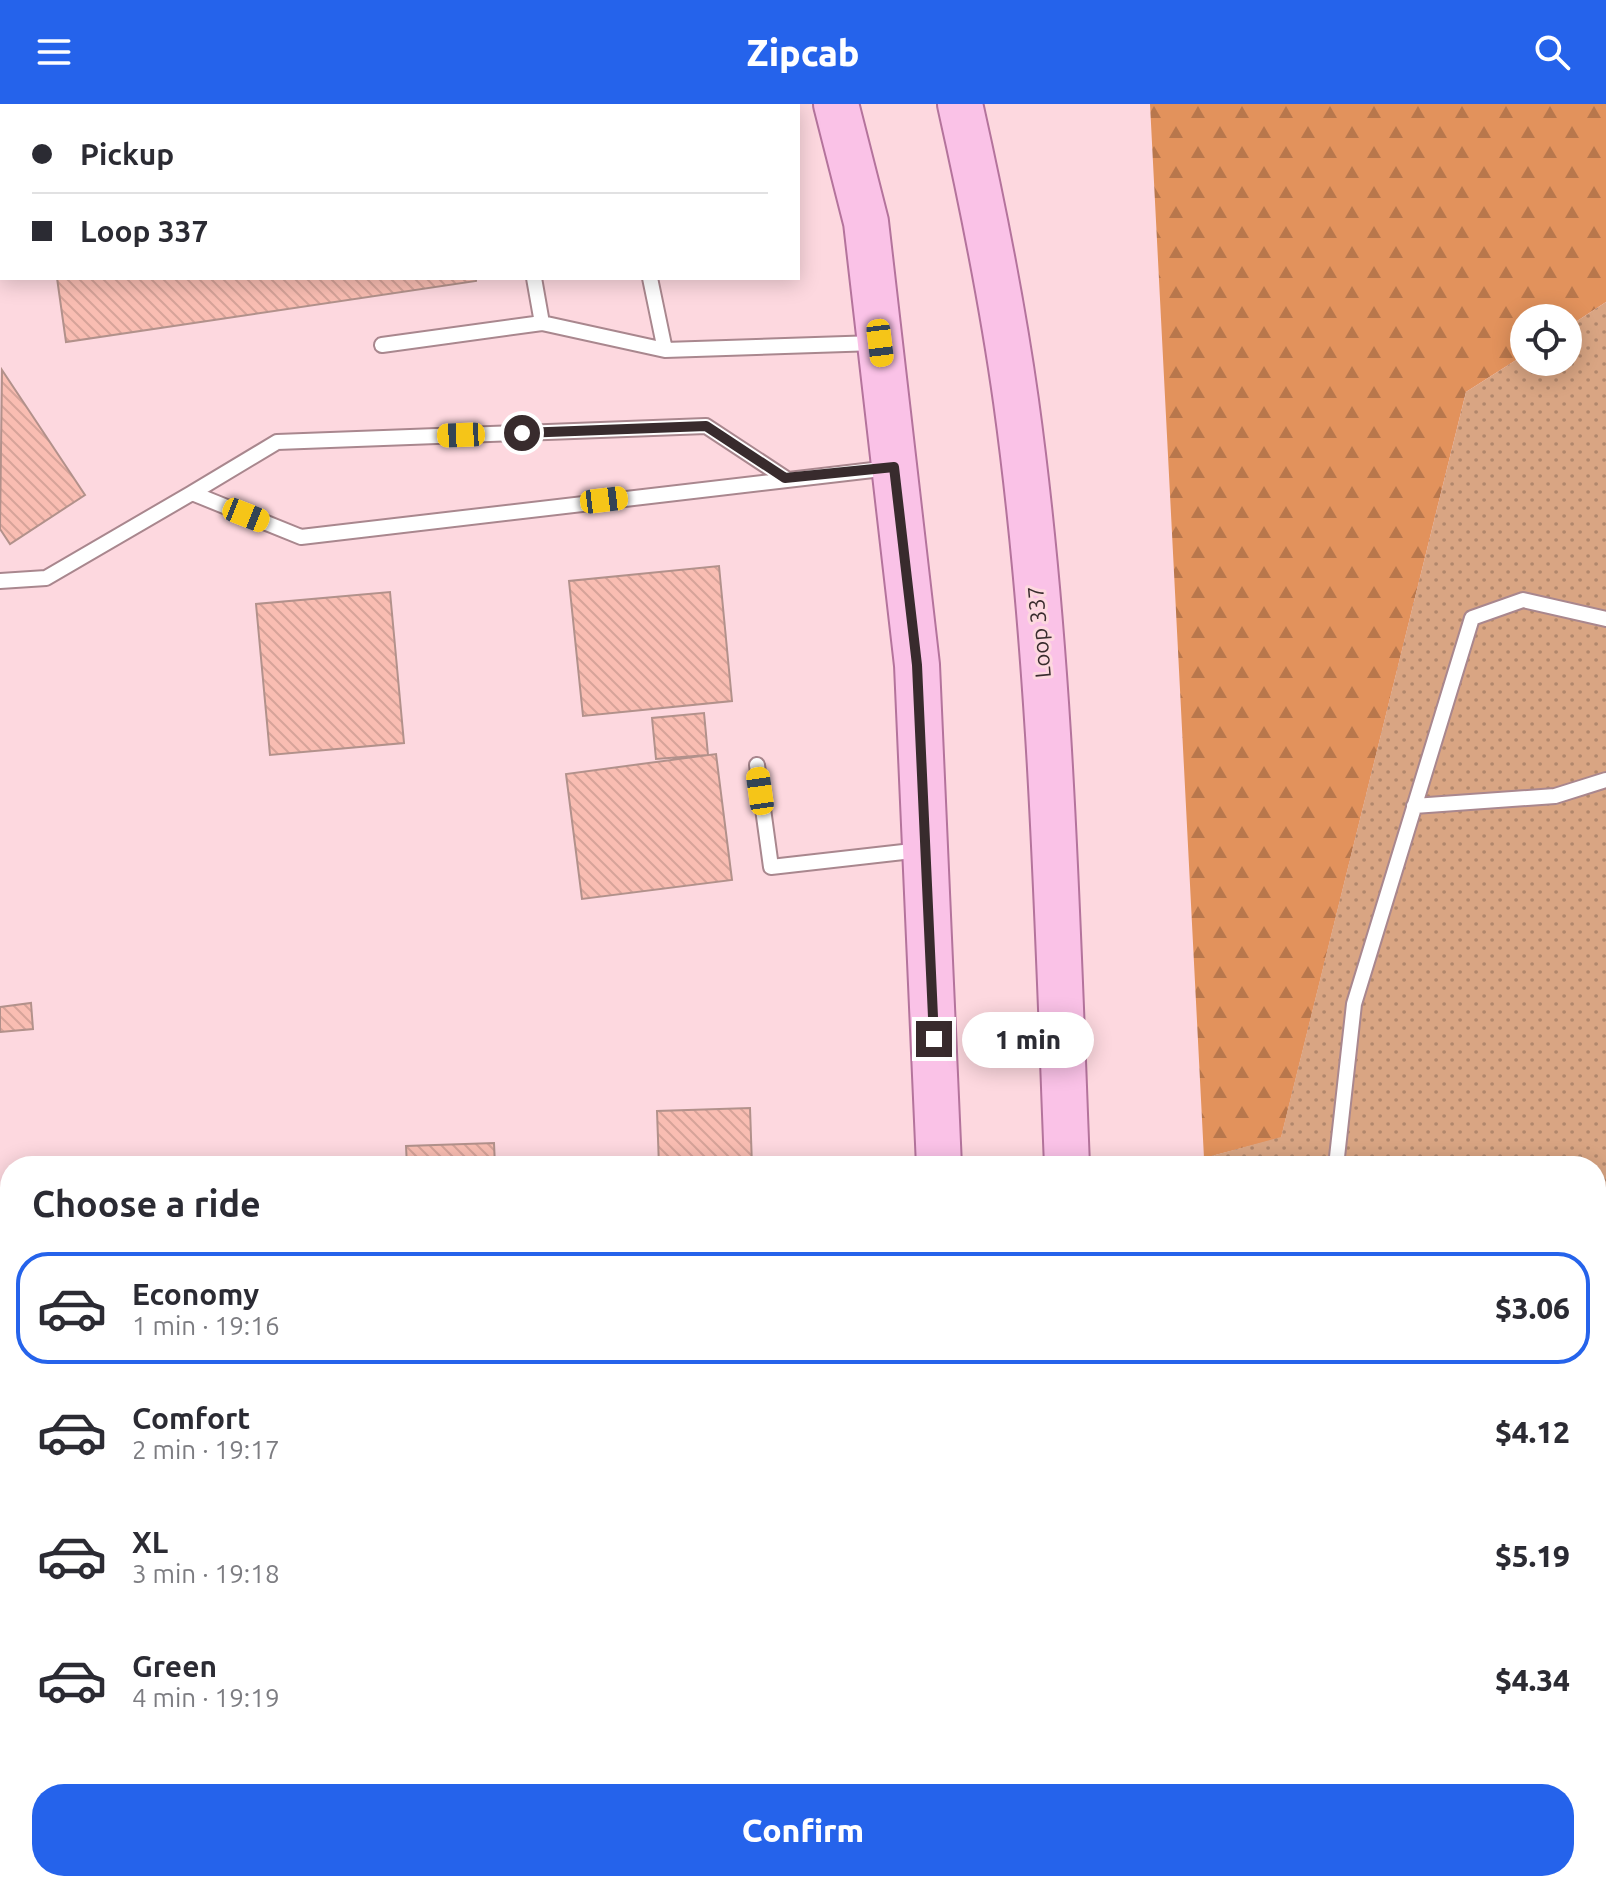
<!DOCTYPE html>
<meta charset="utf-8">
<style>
body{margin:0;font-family:Ubuntu,sans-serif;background:#f7f7f7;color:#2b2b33;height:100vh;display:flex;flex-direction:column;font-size:30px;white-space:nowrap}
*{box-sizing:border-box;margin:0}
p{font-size:26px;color:#7c7c81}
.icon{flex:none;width:44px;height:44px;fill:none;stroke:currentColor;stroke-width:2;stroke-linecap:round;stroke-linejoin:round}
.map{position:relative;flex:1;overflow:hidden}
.panel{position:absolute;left:0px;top:1052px;width:1606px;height:736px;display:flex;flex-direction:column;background:#fff;border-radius:32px 32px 0 0;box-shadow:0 4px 20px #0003}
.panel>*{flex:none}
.hud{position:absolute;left:0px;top:0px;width:800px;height:176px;box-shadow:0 4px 20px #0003;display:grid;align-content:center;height:176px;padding:0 32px;background:#fff}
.fabs{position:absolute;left:1510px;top:200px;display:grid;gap:16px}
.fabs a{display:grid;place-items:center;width:72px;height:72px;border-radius:50%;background:#fff;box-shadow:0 4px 20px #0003;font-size:40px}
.end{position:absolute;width:36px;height:36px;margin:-18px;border:10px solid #382b2d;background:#fff;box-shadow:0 0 0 4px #fff}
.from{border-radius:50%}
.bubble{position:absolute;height:56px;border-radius:28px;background:#fff;box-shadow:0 4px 20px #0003;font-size:26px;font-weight:800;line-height:56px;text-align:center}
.car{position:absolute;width:24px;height:48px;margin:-24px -12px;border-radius:10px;box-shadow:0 0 6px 2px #0007;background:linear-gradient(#f5c518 24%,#345 0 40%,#f5c518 0 76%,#345 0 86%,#f5c518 0)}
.hud b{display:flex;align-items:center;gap:28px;height:76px;font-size:30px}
.hud b+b{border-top:2px solid #e1e1e2}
.hud i{width:20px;height:20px;background:#2b2b33}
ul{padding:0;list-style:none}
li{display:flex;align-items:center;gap:24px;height:112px;margin:0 16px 12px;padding:0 16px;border:4px solid transparent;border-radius:32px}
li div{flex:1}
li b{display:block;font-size:30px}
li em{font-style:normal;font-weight:800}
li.active{border-color:#2563eb}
li>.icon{width:72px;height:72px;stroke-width:1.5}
h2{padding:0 32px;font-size:36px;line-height:96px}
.button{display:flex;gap:16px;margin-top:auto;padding:16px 32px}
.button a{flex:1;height:92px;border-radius:32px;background:#2563eb;color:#fff;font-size:32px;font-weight:800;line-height:92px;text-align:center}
header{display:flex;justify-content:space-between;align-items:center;height:104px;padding:0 32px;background:#2563eb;color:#fff;font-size:36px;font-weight:800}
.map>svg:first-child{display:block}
</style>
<header><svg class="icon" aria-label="menu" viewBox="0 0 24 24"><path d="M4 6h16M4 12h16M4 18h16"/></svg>Zipcab<svg class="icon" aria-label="search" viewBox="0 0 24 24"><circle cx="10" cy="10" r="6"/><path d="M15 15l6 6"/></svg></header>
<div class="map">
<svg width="1606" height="1788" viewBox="0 0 1606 1788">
<defs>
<pattern id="forest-firs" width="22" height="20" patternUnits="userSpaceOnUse" patternTransform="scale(2)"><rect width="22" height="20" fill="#e2925c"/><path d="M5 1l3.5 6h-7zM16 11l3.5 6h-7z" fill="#b8774c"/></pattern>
<pattern id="park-dots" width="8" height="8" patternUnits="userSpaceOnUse" patternTransform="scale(2)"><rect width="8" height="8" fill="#d9a583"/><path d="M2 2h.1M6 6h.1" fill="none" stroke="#b1876c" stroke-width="1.8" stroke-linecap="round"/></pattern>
<pattern id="building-back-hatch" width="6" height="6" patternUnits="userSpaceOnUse" patternTransform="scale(2)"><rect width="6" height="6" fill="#f9bdb2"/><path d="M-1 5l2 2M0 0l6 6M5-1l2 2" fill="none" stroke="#d6a399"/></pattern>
</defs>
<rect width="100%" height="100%" fill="#fdd8df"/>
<!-- forest -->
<path fill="url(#forest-firs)" d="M1150,0H1606V198L1568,223V214H1524V251L1466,288L1281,1034L1204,1054Z"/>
<!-- park -->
<path fill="url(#park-dots)" d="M1606,198V1788H1241L1240,1778H1596V1062H1204V1054L1281,1033L1466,288L1524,251V258H1568V223Z"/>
<!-- building -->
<path fill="url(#building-back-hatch)" stroke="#b2918b" stroke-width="2" d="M57,174H476V177L66,238Z
M2,266L85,391L10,440L0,425Z
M719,462L732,597L583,612L569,477Z
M390,488L404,639L270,651L256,500Z
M704,609L708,651L656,655L652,614Z
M716,650L732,776L582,795L566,670Z
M31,899L33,925L0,928V903Z
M750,1004L752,1062H659L657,1007Z
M494,1039L495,1062H407L406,1042Z
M371,1053V1062H293V1056Z
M0,1287L10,1296V1374L0,1366Z
M0,1416L10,1425V1487L1,1497Z"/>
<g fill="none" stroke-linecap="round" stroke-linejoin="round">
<defs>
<path id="service" d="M501,0V2
M614,0L615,2
M534,174L542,219
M650,174L665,246
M382,241L542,219L665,246L876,239
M785,374L706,322L277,338L192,389L301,433L890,364
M0,477L46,474L192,389
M757,661L771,763L921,746
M1414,702L1555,692L1606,676
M1336,1062L1354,900L1472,514L1523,496L1606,515
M0,1662L10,1651
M1430,1788L1432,1778"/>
<path id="primary" d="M836,0L866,118L917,561L939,1062
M960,0C982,98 1002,197 1016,297C1051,550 1057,807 1067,1062
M968,1778V1788
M1088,1778V1788"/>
</defs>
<!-- service casing -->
<use href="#service" stroke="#a9878e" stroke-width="18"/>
<!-- primary casing -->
<use href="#primary" stroke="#b4739c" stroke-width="48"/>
<!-- service -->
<use href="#service" stroke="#fff" stroke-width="14"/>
<!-- primary -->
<use href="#primary" stroke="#fac2e7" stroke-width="44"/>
</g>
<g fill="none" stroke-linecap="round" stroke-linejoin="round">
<!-- route -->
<path stroke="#382b2d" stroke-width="10" d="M522,329L706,322L785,374L894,363L917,561L934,935"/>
</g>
<g text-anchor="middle" stroke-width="6" stroke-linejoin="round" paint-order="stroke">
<!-- street labels -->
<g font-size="22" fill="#382b2d" stroke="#fdd8df">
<text transform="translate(1039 528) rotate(-95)" y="8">Loop 337</text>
</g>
</g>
</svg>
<div class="fabs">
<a><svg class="icon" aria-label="locate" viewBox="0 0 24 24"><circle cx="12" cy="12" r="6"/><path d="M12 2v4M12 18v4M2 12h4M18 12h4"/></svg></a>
</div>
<i class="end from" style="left:522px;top:329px"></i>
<i class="end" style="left:934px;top:935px"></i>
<div class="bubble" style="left:962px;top:908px;width:132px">1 min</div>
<i class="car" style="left:880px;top:239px;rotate:173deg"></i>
<i class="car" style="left:461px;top:331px;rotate:268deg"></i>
<i class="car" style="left:604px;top:396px;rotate:83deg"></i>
<i class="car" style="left:246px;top:411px;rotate:112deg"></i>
<i class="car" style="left:760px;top:687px;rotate:352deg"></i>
<div class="hud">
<b><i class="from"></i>Pickup</b>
<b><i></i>Loop 337</b>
</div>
<section class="panel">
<h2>Choose a ride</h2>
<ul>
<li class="active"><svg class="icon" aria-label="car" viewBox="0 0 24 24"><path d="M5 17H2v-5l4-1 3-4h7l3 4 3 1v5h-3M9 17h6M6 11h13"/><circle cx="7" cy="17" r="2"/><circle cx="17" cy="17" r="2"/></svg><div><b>Economy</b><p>1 min · 19:16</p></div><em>$3.06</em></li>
<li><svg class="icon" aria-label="car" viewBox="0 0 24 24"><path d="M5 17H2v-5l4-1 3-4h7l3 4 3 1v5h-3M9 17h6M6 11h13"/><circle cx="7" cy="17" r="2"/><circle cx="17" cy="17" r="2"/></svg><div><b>Comfort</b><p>2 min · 19:17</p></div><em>$4.12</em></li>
<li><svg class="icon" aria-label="car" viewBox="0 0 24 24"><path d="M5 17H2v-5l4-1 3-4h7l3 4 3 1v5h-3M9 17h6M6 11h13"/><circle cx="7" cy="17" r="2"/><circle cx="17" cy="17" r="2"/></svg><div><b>XL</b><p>3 min · 19:18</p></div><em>$5.19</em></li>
<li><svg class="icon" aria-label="car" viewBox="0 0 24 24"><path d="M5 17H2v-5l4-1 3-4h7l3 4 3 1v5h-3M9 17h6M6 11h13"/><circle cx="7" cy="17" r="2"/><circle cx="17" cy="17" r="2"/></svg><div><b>Green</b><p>4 min · 19:19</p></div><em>$4.34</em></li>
</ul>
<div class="button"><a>Confirm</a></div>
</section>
</div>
